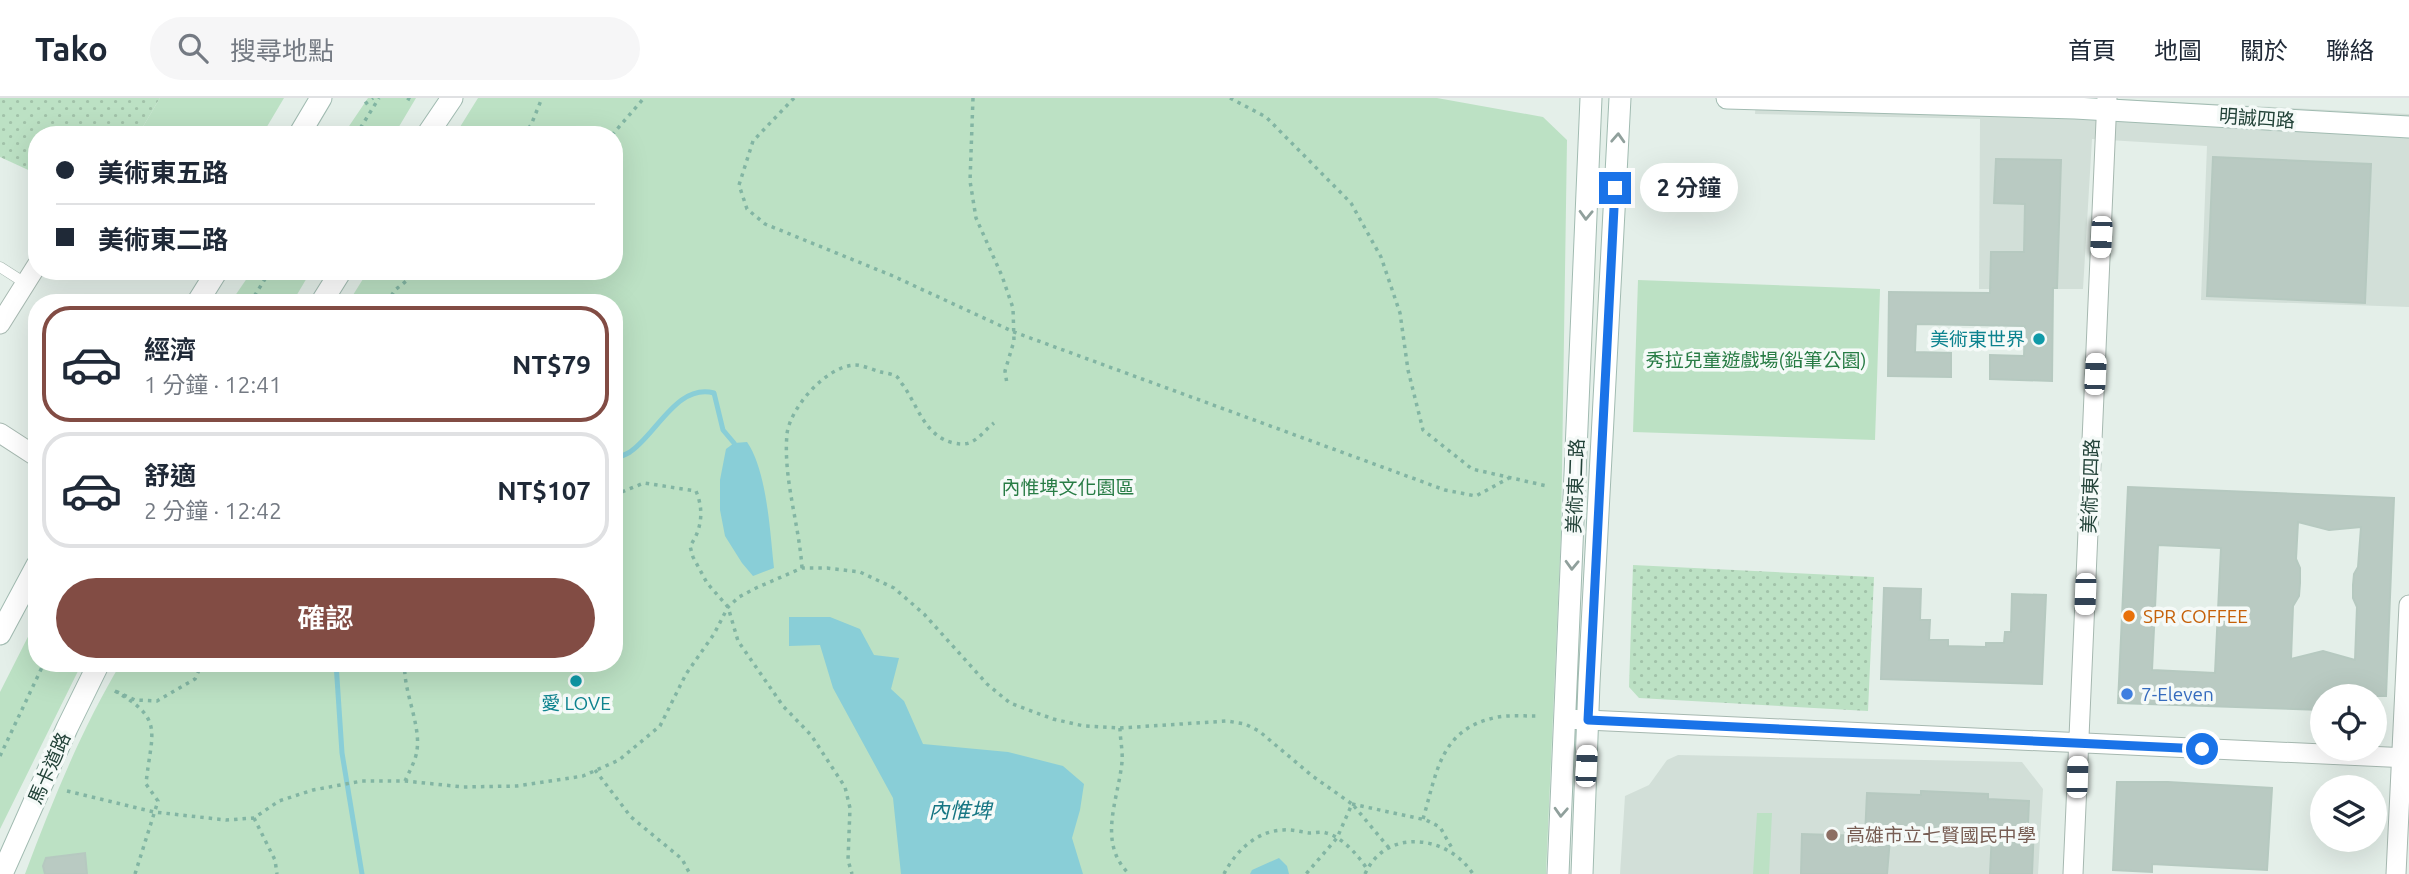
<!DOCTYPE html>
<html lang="zh-TW">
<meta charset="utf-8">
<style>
body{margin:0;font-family:Ubuntu,"Noto Sans TC",sans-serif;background:#f6f6f7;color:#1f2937;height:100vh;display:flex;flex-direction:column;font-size:26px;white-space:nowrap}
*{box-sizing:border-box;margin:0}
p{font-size:23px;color:#747a83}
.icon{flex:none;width:38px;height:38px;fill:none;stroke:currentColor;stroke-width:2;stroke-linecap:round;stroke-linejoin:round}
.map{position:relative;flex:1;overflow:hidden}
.panel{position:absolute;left:28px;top:196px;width:595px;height:378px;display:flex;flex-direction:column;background:#fff;border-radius:28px;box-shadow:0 7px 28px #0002}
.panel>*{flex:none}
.top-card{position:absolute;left:28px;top:28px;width:595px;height:154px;border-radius:28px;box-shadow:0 7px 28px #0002;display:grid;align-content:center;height:154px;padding:0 28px;background:#fff}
.buttons{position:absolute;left:2310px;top:586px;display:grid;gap:14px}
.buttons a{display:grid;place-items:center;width:77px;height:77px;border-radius:50%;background:#fff;box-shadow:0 7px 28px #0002;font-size:35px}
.end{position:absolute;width:32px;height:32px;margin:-16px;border:9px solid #1a73e8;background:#fff;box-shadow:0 0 0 4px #fff}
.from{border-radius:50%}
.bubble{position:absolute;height:49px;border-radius:24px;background:#fff;box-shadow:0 7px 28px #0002;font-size:23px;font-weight:600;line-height:49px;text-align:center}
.car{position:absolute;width:21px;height:42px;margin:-21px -10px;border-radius:9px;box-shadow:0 0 5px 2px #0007;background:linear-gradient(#fff 24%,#345 0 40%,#fff 0 76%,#345 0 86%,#fff 0)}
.top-card b{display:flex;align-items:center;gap:24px;height:66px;font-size:26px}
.top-card b+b{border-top:2px solid #e0e1e3}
.top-card i{width:18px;height:18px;background:#1f2937}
ul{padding:12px 0 0;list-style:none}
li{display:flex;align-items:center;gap:21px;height:116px;margin:0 14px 10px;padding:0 14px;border:4px solid #e0e1e3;border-radius:28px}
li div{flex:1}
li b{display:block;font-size:26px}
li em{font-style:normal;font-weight:600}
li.current{border-color:#824c44}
li>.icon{width:63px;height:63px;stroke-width:1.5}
.action{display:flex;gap:14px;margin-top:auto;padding:14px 28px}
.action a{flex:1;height:80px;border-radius:42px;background:#824c44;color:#fff;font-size:28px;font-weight:600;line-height:80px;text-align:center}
header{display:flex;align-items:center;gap:42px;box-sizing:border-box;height:98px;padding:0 35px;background:#fff;border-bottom:2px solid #e0e1e3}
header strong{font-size:33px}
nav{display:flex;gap:38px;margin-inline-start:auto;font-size:24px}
.search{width:490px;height:63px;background:#f6f6f7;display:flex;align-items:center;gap:18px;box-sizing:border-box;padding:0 24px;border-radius:38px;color:#747a83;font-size:26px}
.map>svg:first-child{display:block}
</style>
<header>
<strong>Tako</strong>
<div class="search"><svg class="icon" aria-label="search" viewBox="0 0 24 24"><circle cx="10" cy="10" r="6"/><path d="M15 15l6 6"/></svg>搜尋地點</div>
<nav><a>首頁</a><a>地圖</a><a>關於</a><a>聯絡</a></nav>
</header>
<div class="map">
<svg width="2409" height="776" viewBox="0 0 2409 776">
<defs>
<pattern id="grass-dots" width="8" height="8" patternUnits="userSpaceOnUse" patternTransform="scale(1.75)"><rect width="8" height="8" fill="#bce1c4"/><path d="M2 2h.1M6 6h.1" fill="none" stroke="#a1c2a9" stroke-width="1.8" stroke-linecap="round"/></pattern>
</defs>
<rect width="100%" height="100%" fill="#e4efe9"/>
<!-- built -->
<path fill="#d2dfd8" d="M1756,0H2099L2409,16V209L2201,202L2207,48L2092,41L2083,191H1979L1980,21L1755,16Z
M1678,657L2022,664L2043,691L2038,776H1620L1625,698L1649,687L1667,662Z"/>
<!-- grass -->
<path fill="url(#grass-dots)" d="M0,0H160L138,37H37V76L0,59Z
M1633,467L1874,479L1868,613L1639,600L1629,589Z"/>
<!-- park -->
<path fill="#bce1c4" d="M160,0H284L262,37H138Z
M368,0H416L394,37H343Z
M478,0H1437L1543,19L1567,42L1561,437L1546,776H25C52,704 81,632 121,565H614V205H348L368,173H614V37H455Z
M252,173H311L292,205H230Z
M1638,182L1880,191L1875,342L1633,334Z
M37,521V565H82L0,731V594Z
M1757,715H1772L1769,776H1753Z"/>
<!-- water -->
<path fill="#89ced7" d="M747,344C767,373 770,434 774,470L753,478L742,465L725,438L720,412V382L726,351L734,345Z
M789,519H830L860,531L874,557L899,560L891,591L904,603L923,646L1008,654L1063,668L1084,686L1080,712L1072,740L1083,776H901L893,700L833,590L820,547L789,548Z
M1279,760L1287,768L1289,776H1250L1252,772Z"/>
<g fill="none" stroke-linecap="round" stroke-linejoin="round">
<!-- stream -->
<path stroke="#89ced7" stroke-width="5" d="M614,361C619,359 625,357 630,354C656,337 677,285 714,295L723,332L734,345
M336,565L342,655L362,776"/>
</g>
<!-- building -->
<path fill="#b9cac2" stroke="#b6c9c0" stroke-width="2" fill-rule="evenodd" d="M2213,59L2371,66L2365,205L2207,198Z
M1996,61L2061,62L2057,190H2053L2052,283L1990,281V257L2024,258L2025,228L1916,226L1915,254L1951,255V279L1888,278L1889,194L1990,195L1991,154H2024L2025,106L1994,105Z
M2128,389L2394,400L2386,598H2322V612L2118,605ZM2298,424L2329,432L2361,429L2358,469L2354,476L2353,487V500L2357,509L2355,562L2323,553L2291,561L2293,508L2299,498L2300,485V470L2296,461ZM2158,447L2221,450L2215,575L2152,572Z
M1884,490L1921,491L1920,522H1930L1929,542H1948V548L1986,549V545H2004L2005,534H2011L2012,496L2046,497L2042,586L1881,581Z
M2117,684H2168L2272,690L2267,772L2152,766V774L2113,772Z
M1921,693L1988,696V701L2029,703L2028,726L2034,727L2032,776H1990L1992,734L1891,729L1887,776H1801L1802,736L1865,738L1867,695L1921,697Z
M85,755L87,776H45L43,768L46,760Z"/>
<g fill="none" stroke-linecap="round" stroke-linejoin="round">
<defs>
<path id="lane" d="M0,169L25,185"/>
<path id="street" d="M0,226L37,167
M0,335L37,359
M1565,621L2409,660
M2073,776L2107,0
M2396,776L2409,507"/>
<path id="secondary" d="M1727,0L2075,10L2409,29
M299,37L321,0
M427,37L452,0
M197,205L217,173
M321,205L341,173
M0,536L37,467
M2,776L67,630L99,565
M1558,776L1591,0
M1582,776L1589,585L1620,0"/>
</defs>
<!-- lane casing -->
<use href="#lane" stroke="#a6b8b0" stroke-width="11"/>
<!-- street casing -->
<use href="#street" stroke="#a6b8b0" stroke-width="21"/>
<!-- secondary casing -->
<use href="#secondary" stroke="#a1bbb1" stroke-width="23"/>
<!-- path -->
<path stroke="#82b5a3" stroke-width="3.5" stroke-dasharray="3.5 5" stroke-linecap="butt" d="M407,0L413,3
M794,0L753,43L739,87L747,111L765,126L893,178L1014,234L1445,392L1476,398L1509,380
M973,0L970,83L976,120L1002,178L1013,210L1014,243L1005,273L1007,286
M1230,0L1266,19L1351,105L1381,159L1400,215L1408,272L1423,332L1472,371L1547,388
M365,6L373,0
M356,37L379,0
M523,37L531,27L542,0
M612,37L644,0
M250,205L270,173
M387,205L395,192L419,173
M614,397L644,385L696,393C704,412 702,431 690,448L693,459L707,485L728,509L738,543L783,608L811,637L845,689L850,710L848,762L852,776
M802,470C799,425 783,381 787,336C790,310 826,268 855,267C863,267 873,272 881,274C885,275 893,276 896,278C899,280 900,284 903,287C918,308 925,339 954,345C974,350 980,336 994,325
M1120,630C1120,641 1123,653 1122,664C1118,703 1097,744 1129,776
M0,658L44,565
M595,672L631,719L682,761L690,776
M405,683C409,674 416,662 417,652C421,626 402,590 405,565
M67,693L154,714L226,722L254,720L279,703L313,692L362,683H405L463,689L517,688L583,678L619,662L660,628L686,576L714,536L728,509L739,499L756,490L802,470H827L860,474L894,490L924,516L987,586L1010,605L1053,621L1084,628L1120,630L1227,623L1245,626L1259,633L1311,677L1352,706L1337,740L1306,776
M1352,706L1426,722L1440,729L1453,752
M1354,708L1389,750
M254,720L275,762L277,776
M1423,721C1437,674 1440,630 1498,619C1510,617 1524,618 1536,618
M135,776L158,703L146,686C151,634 166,621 113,592L135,602L157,603L195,581L200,570L199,565
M1224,776C1235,754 1256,733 1283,732C1292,731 1301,734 1310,735C1315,735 1322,733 1326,735C1341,738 1359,758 1367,771
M1365,776C1386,729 1448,737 1473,776"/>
<!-- lane -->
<use href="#lane" stroke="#fff" stroke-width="10"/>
<!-- street -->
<use href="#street" stroke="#fff" stroke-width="19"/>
<!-- secondary -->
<use href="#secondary" stroke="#fff" stroke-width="21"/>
</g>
<!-- one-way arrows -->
<defs><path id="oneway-chevron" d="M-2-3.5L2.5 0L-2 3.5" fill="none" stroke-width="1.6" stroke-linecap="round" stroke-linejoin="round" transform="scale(1.75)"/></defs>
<g stroke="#90a09c">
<use href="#oneway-chevron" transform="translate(1618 40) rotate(-87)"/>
<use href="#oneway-chevron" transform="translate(1586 117) rotate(92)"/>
<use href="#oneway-chevron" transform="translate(1572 467) rotate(92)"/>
<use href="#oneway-chevron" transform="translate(1561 714) rotate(93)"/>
</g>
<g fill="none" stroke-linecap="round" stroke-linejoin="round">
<!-- route -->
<path stroke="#1a73e8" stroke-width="9" d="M1615,90L1588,622L2202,651"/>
</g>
<!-- markers -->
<g fill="#0f9aa8" stroke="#f5faf8" stroke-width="2.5">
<circle cx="2039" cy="241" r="7"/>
<circle cx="576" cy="583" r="7"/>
</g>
<circle fill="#e8710a" stroke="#f5faf8" stroke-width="2.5" cx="2129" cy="518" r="7"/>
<circle fill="#3f7fe0" stroke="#f5faf8" stroke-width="2.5" cx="2127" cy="596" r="7"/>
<circle fill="#8d6e63" stroke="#f5faf8" stroke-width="2.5" cx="1832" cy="737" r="7"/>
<g text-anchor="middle" stroke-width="7" stroke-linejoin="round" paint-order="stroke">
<!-- street labels -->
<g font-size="19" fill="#224238" stroke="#f5faf8">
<text transform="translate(2257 20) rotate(4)" y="7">明誠四路</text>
<text transform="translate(1575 388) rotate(-88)" y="7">美術東二路</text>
<text transform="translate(2090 388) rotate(-88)" y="7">美術東四路</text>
<text transform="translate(49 670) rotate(-66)" y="7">馬卡道路</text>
</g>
<!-- culture labels -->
<g font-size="19" fill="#0d838f" stroke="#f5faf8" text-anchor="end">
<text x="2025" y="248">美術東世界</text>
<text x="576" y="612" text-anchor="middle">愛 LOVE</text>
</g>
<!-- park labels -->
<g font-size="19" fill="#287c45" stroke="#f5faf8">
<text x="1756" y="269">秀拉兒童遊戲場(鉛筆公園)</text>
<text x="1068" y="396">內惟埤文化園區</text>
</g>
<!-- food labels -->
<g font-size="19" fill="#c56008" stroke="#f5faf8" text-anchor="start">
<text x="2143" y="525">SPR COFFEE</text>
</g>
<!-- shop labels -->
<g font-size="19" fill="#366cbe" stroke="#f5faf8" text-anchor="start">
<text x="2141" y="603">7-Eleven</text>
</g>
<!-- education labels -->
<g font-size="19" fill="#785e54" stroke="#f5faf8" text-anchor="start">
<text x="1846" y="744">高雄市立七賢國民中學</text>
</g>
<!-- water labels -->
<g font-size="21" font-style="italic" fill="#167683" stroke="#f5faf8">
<text x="960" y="720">內惟埤</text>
</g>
</g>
</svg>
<div class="buttons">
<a><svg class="icon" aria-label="locate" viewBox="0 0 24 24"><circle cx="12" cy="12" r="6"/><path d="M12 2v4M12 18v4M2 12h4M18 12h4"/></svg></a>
<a><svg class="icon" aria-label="layers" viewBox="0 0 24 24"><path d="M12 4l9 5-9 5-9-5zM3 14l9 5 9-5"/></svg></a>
</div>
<i class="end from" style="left:2202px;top:651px"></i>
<i class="end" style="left:1615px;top:90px"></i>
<div class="bubble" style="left:1640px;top:65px;width:98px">2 分鐘</div>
<i class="car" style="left:2101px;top:139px;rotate:183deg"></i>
<i class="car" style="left:2095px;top:276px;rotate:3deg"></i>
<i class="car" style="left:2085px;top:496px;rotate:182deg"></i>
<i class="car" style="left:1586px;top:668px;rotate:3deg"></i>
<i class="car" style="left:2077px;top:679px;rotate:2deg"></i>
<div class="top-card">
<b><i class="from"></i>美術東五路</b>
<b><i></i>美術東二路</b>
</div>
<section class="panel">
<ul>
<li class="current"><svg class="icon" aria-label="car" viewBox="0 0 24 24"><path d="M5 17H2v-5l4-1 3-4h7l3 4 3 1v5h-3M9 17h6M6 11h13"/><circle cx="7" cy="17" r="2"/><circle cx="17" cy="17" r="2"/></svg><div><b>經濟</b><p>1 分鐘 · 12:41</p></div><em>NT$79</em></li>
<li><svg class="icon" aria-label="car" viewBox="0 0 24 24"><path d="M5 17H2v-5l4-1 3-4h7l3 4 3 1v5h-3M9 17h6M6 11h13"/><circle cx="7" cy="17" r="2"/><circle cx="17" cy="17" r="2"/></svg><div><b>舒適</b><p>2 分鐘 · 12:42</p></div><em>NT$107</em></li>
</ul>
<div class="action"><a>確認</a></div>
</section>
</div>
